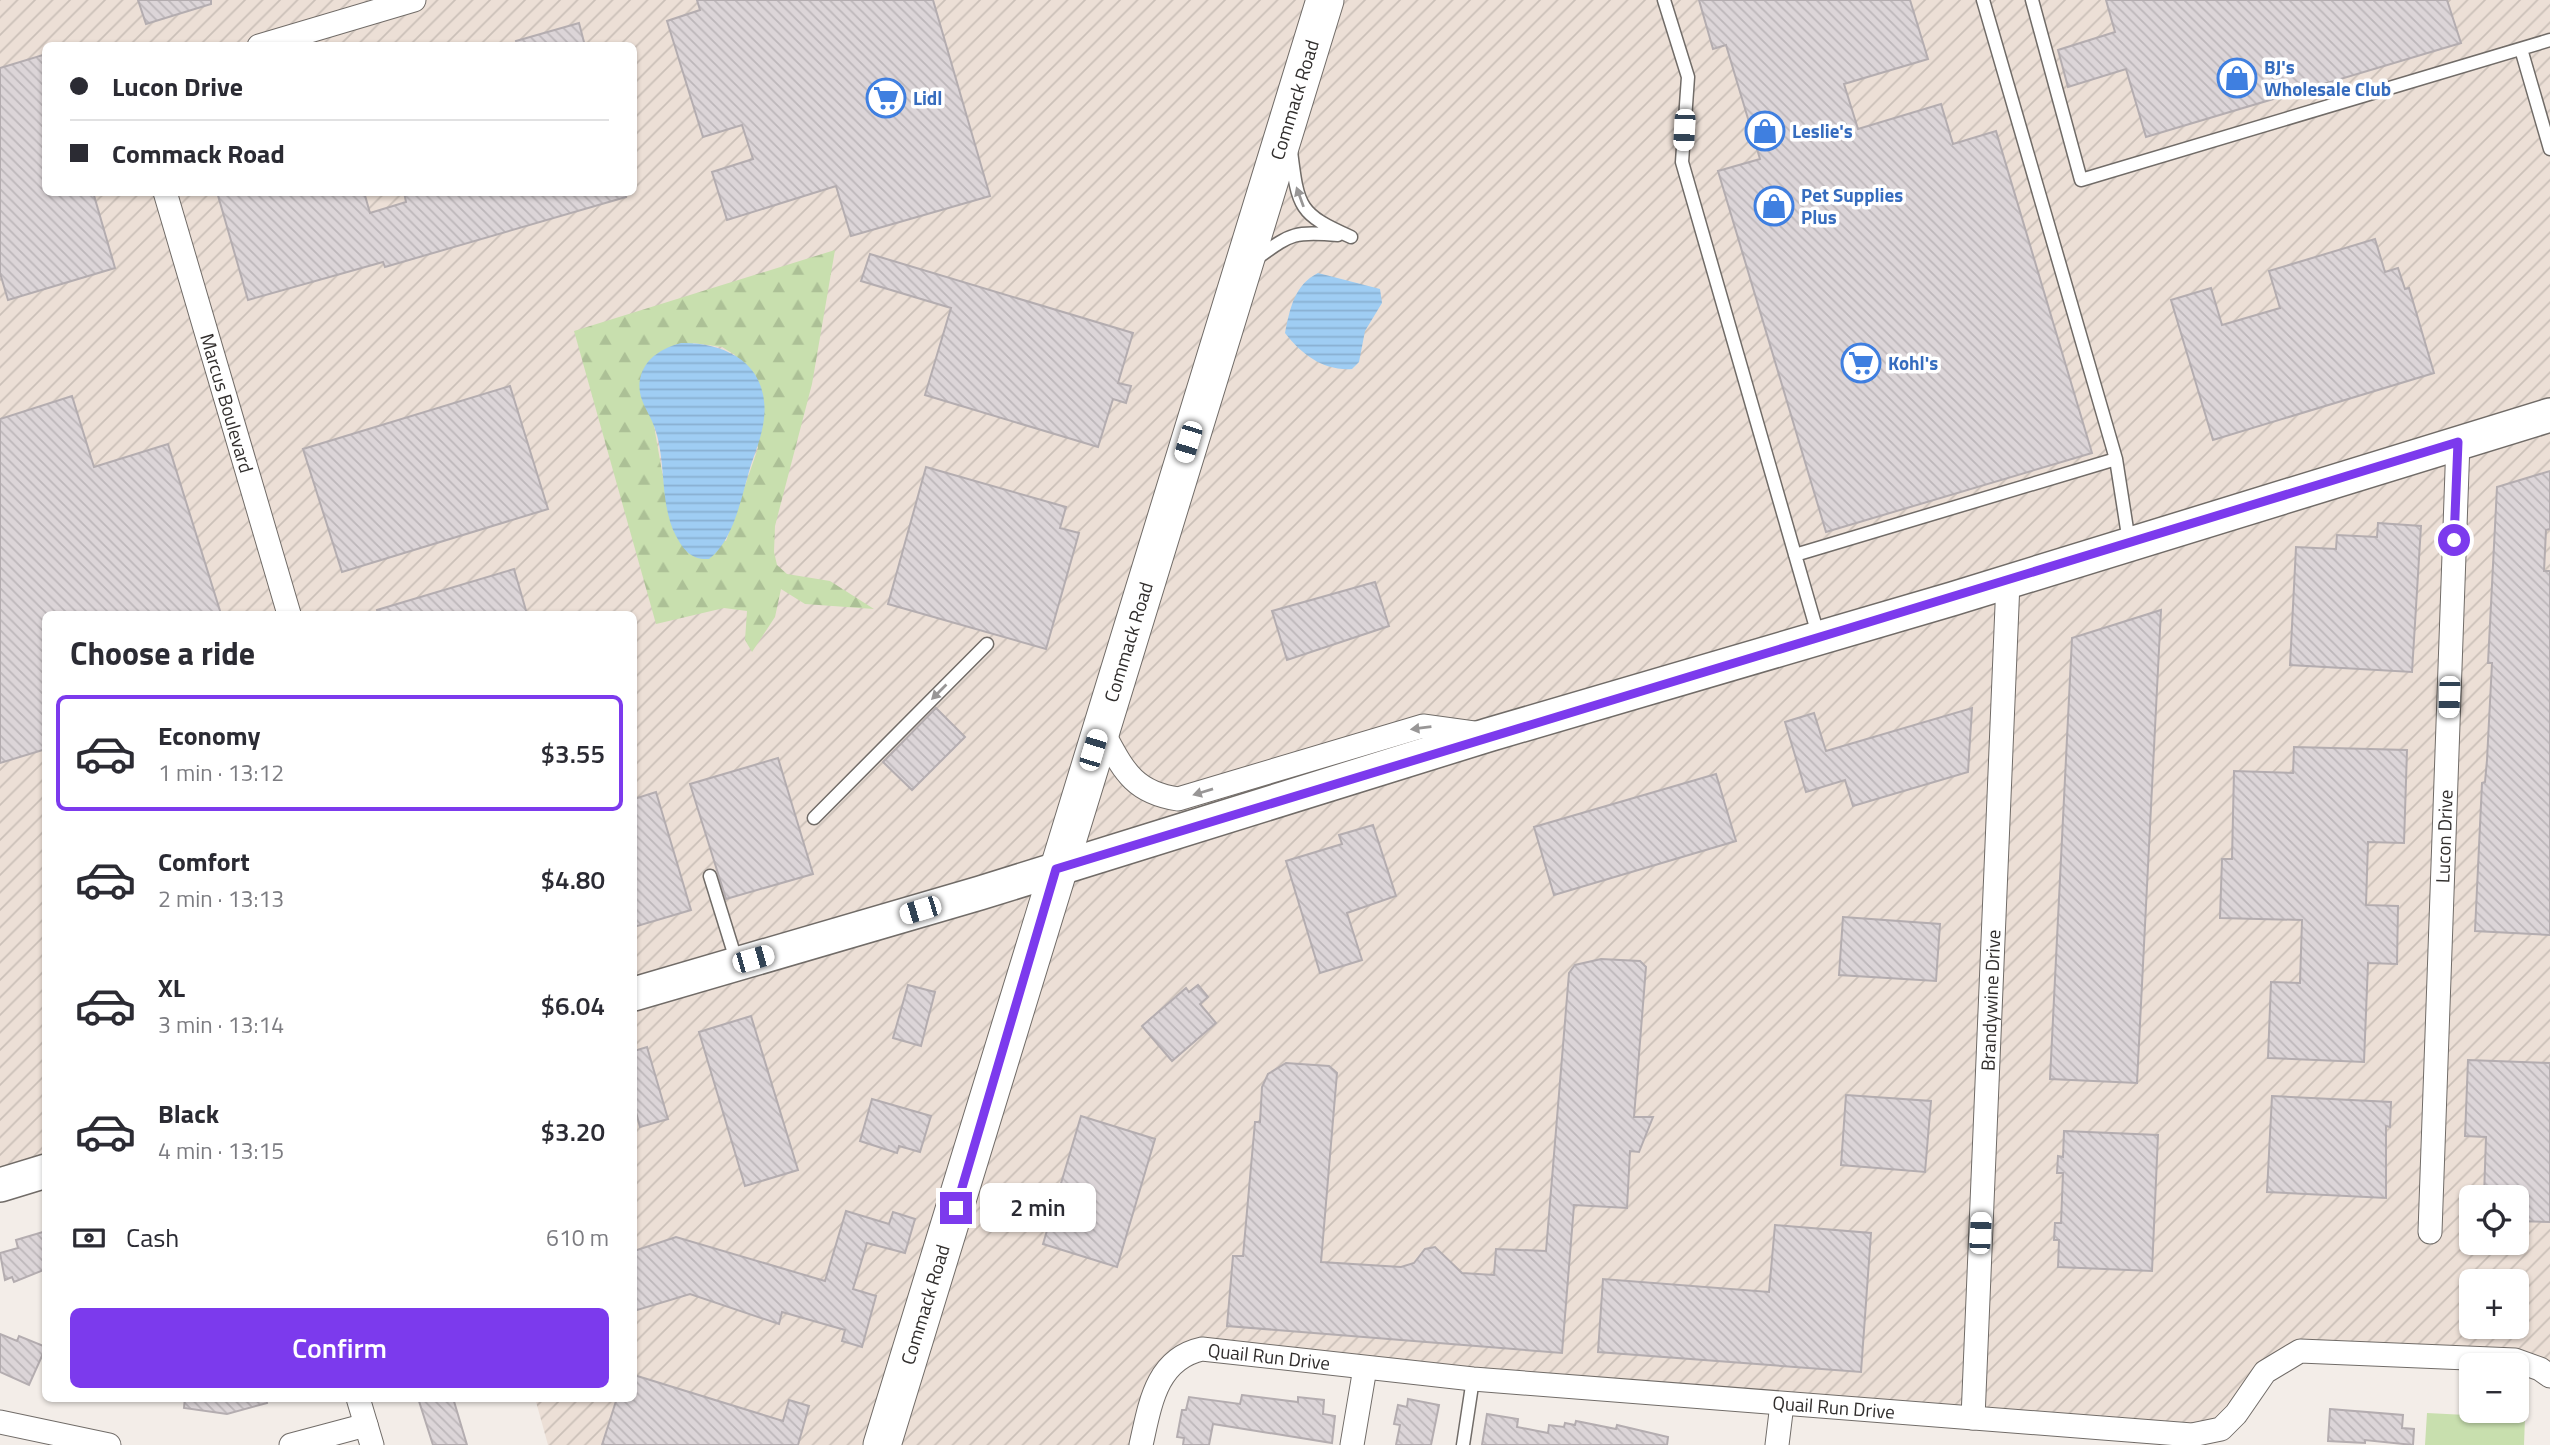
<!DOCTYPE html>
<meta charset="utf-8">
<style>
body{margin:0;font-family:"Titillium Web",sans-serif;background:#f2f2f3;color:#2b2b33;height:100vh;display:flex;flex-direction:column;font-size:26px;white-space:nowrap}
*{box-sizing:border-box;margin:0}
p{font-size:23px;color:#7c7c81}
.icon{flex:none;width:38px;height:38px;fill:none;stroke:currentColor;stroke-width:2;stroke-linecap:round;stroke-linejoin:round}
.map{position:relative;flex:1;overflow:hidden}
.details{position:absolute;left:42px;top:611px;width:595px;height:791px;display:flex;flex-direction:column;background:#fff;border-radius:10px;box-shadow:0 2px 5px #0004}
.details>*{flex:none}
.hud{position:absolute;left:42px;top:42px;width:595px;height:154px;border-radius:10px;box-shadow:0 2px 5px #0004;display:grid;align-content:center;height:154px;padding:0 28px;background:#fff}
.fabs{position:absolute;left:2459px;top:1185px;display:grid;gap:14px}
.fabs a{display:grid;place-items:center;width:70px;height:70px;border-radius:10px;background:#fff;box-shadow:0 2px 5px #0004;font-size:35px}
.end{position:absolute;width:32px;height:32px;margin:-16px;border:9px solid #7c3aed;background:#fff;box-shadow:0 0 0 4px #fff}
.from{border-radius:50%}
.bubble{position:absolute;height:49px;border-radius:10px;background:#fff;box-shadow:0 2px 5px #0004;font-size:23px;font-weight:600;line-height:49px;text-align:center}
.car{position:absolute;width:21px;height:42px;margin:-21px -10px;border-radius:9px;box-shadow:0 0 5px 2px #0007;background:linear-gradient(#fff 24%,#345 0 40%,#fff 0 76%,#345 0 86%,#fff 0)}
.hud b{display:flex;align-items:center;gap:24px;height:66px;font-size:26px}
.hud b+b{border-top:2px solid #e1e1e2}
.hud i{width:18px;height:18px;background:#2b2b33}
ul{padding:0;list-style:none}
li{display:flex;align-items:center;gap:21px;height:116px;margin:0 14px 10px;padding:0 14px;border:4px solid transparent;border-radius:10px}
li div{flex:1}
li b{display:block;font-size:26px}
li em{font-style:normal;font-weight:600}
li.current{border-color:#7c3aed}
li>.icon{width:63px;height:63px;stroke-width:1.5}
h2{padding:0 28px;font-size:32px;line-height:84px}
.pay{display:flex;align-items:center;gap:18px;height:77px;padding:0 28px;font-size:26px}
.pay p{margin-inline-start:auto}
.primary-button{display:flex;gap:14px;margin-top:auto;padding:14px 28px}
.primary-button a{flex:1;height:80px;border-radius:10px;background:#7c3aed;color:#fff;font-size:28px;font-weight:600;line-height:80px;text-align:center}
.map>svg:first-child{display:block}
</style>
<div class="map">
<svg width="2550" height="1445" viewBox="0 0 2550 1445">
<defs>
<pattern id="industrial-furrows" width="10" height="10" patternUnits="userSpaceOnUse" patternTransform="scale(1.75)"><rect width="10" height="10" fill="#ecdfd6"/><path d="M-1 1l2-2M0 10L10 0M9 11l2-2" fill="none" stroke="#cbc0b8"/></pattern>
<pattern id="forest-firs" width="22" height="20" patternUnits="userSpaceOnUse" patternTransform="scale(1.75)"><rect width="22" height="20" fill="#c8dfae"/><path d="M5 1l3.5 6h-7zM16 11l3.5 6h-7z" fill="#acc096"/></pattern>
<pattern id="water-rules" width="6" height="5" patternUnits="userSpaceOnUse" patternTransform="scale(1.75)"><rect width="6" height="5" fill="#9fcdf3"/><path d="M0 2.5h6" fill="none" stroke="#89b0d1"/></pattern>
<pattern id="building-back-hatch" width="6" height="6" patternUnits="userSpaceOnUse" patternTransform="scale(1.75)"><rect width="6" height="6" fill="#dcd5d8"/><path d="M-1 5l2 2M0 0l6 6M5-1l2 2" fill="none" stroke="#bdb7ba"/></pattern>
</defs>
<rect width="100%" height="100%" fill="#f3ede8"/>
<!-- industrial -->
<path fill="url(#industrial-furrows)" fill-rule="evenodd" d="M0,0H2550V1376L2540,1369L2300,1351L2221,1429L1180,1356L1141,1445H548L535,1398H634V614H46L45,1161L0,1175ZM46,46H634V192H46ZM2471,1197H2516V1242H2471ZM2471,1281H2516V1326H2471Z"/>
<!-- forest -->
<path fill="url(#forest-firs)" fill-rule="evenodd" d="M835,250L812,384L775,526L774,552L777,565L787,574L830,581L874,609L805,604L781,589L775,617L752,652L745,640L747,611L724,608L656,624L574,331ZM693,343L722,347L735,355L758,448L726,541L670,517L654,426Z"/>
<!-- park -->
<path fill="#c8dfae" d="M2427,1413L2525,1418L2524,1445H2425Z"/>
<!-- water -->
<path fill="url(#water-rules)" d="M1318,273L1380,289L1382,303L1365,331L1359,362L1352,369C1324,371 1302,355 1285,333C1290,309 1294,285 1318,273Z
M681,343C718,342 760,358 764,401C767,424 757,447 750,468C741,498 734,540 709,559C692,560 684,551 676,536C659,504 667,460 654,426C647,408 635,396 641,375C647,357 663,348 681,343Z"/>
<!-- building -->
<path fill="url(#building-back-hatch)" stroke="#b4adb0" stroke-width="2" d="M138,0H211V4L146,24Z
M697,0H933L990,196L851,236L836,186L727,220L712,172L753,159L742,125L703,137L667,21L700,10Z
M1699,0H1910L1928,59L1844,84L1858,129L1941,104L1953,144L1996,131L2092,453L1826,532L1718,171L1760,159L1726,45L1713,49Z
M2106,0H2447L2461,43L2146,137L2126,69L2068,87L2058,50L2115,32Z
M579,23L585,46H517L516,41Z
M46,54V192H93L115,268L8,300L0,273V68Z
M217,192H364L370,213L406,202L404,192H625L626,197L385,267L383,262L248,300Z
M2375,239L2385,272L2398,268L2405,289L2409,288L2434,373L2213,440L2171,300L2211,288L2222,325L2280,308L2269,271Z
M870,254L1133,333L1118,383L1131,386L1126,403L1113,399L1098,447L925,395L951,308L861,281Z
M510,386L548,509L342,572L303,449Z
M72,396L94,467L168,444L221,614H46V749L0,763V419Z
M926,467L1066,507L1060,528L1079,533L1046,649L888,604Z
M2550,471V529L2546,530L2544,571H2550V935L2475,931L2482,783L2485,782L2487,760L2492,663H2488L2497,487Z
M2378,523L2421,526L2412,672L2290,665L2296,547L2336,549L2337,535L2377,537Z
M514,569L527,614H378L377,610Z
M1375,582L1389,626L1287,660L1272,611Z
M2161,610L2137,1083L2050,1079L2072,638Z
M936,708L965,737L912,790L883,762Z
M1972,708L1968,772L1853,806L1845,780L1806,792L1785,722L1814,713L1826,751Z
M2294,747L2407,750L2404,843L2368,842L2366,905L2398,906L2397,964L2368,963L2364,1062L2268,1058L2271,982L2300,983L2302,920L2220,918L2222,859H2232L2234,771L2293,773Z
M778,758L813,874L726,899L690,784Z
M1716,774L1736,841L1554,895L1534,827Z
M656,792L691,910L634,927V799Z
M1373,825L1396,896L1347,913L1362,960L1320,973L1286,861L1342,844L1339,835Z
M1843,917L1940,924L1936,981L1839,975Z
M1601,959L1640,961L1646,967L1634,1117H1653L1639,1152L1630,1151L1627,1208L1574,1205L1562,1353L1227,1326L1233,1256H1243L1255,1122H1260L1262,1087L1268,1074L1286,1063L1329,1066L1337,1073L1321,1262L1401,1267L1414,1263L1425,1249L1435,1247L1462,1273L1494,1275L1496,1249L1546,1251L1569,973L1575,965Z
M908,985L935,992L921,1046L893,1038Z
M1198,985L1208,997L1200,1004L1216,1023L1172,1061L1142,1026L1186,988L1189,992Z
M751,1016L798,1170L745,1186L699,1032Z
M647,1047L668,1119L640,1127L634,1105V1051Z
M2468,1060L2550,1063V1222L2516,1221V1197H2484L2486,1137L2465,1136Z
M1846,1095L1931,1101L1925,1172L1841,1165Z
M2272,1096L2391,1102L2390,1127L2386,1126V1198L2267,1192Z
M872,1099L931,1116L920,1152L899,1146L897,1153L860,1141Z
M1081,1116L1155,1139L1117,1267L1043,1244Z
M2064,1131L2158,1135L2152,1271L2058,1267L2059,1240H2054L2055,1223H2061L2063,1173H2057L2058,1156L2063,1157Z
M846,1211L889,1224L893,1212L915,1219L905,1253L867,1243L853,1289L876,1296L862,1347L842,1341L845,1330L782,1312L779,1324L690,1294L634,1311V1251L676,1237L825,1281Z
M1775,1225L1871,1233L1861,1372L1598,1352L1603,1279L1769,1292Z
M46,1231V1269L14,1282L12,1277L5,1280L0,1253L18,1248L16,1240Z
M0,1334L17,1341L19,1336L46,1347L29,1385L0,1372Z
M634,1375L783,1421L789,1400L809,1406L798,1445H602L617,1398H634Z
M1242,1395L1298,1402V1397L1324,1400L1323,1414L1335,1416L1332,1443L1213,1424L1209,1445H1183L1184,1438L1177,1437L1182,1410H1186L1189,1397L1240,1404Z
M185,1398H266L267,1403L227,1414L184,1408Z
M418,1398H453L467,1445H433Z
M1408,1399L1439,1405L1431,1445H1396L1400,1425L1394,1424L1398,1405L1407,1407Z
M2330,1409L2403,1415L2402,1428L2414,1429L2413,1445L2365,1440V1443L2328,1441Z
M1487,1414L1518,1419L1517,1427L1548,1433L1549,1425L1564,1427L1565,1423L1575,1425L1576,1421L1616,1429L1617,1425L1668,1437L1667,1445H1482Z"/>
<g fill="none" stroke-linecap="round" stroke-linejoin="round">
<defs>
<path id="lane" d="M1664,0L1688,77L1682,162L1819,638
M1983,0L2116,459L2129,542
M2032,0L2081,180L2550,40
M2521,49L2550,149
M1291,151C1298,208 1299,214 1351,237
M1253,261C1291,234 1291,231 1338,235
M1795,555L2116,459
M814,818L987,644
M710,876L737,963
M1463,1445L1473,1379"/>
<g id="street">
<path d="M259,46L414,0"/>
<path id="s1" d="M165,192L289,614"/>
<path d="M1100,727C1122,766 1130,792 1178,799L1423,726L1481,734"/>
<path id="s2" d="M2430,1232L2458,442"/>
<path d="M358,1398L372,1445"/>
<path id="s3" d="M1973,1418L2008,582"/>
<path d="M0,1422L109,1445"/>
<path d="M291,1445L366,1425"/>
<path id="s4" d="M1141,1445C1150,1405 1156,1359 1202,1349L1473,1379L2192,1435L2221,1429L2236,1414L2265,1372L2300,1351L2515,1360L2540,1369L2550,1376"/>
<path d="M1352,1445L1365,1368"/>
<path d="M1777,1445L1782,1404"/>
</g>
<path id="secondary" d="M634,994L980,893L1488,735L1952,599L2550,415
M0,1185L46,1171"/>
<g id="primary">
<path id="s5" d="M882,1445L1325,0"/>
</g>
</defs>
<!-- lane casing -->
<use href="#lane" stroke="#716c68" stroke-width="15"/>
<!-- street casing -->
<use href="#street" stroke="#716c68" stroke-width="25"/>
<!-- secondary casing -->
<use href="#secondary" stroke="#716c68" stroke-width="36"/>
<!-- primary casing -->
<use href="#primary" stroke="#716c68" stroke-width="39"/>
<!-- lane -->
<use href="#lane" stroke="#fff" stroke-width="12"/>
<!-- street -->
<use href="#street" stroke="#fff" stroke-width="23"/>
<!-- secondary -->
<use href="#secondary" stroke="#fff" stroke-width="33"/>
<!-- primary -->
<use href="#primary" stroke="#fff" stroke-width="37"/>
</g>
<!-- one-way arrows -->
<defs><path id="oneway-solid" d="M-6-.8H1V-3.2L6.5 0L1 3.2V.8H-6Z" transform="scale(1.75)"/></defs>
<g fill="#989696">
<use href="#oneway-solid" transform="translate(1300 197) rotate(-110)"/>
<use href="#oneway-solid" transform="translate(939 692) rotate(135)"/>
<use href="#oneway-solid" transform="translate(1421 728) rotate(173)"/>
<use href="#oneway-solid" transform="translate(1203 792) rotate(163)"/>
</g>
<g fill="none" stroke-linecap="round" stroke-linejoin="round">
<!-- route -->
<path stroke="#7c3aed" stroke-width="9" d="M956,1208L1056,869C1522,724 1992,588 2458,442L2454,540"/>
</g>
<!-- icons -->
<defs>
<symbol id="shop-ring" viewBox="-11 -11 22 22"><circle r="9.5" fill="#fff" stroke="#3f7fe0" stroke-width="1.5"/><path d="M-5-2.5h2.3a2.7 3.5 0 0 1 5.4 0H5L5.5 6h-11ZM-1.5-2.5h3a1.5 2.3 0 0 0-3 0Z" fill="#3f7fe0"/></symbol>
<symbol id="supermarket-ring" viewBox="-11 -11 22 22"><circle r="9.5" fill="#fff" stroke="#3f7fe0" stroke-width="1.5"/><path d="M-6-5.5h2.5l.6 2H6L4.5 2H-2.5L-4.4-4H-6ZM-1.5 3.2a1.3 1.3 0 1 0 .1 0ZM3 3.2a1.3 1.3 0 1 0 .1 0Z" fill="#3f7fe0"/></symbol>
</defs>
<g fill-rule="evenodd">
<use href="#shop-ring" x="2215" y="56" width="44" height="44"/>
<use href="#supermarket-ring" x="864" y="76" width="44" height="44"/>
<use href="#shop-ring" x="1743" y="109" width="44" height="44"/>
<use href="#shop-ring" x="1752" y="184" width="44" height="44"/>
<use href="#supermarket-ring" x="1839" y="341" width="44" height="44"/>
</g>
<g text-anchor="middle" stroke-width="7" stroke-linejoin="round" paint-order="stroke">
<!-- shop labels -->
<g font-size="19" font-weight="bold" fill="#366cbe" stroke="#fff" text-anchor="start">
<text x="2264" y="74">BJ's<tspan x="2264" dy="22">Wholesale Club</tspan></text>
<text x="913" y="105">Lidl</text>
<text x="1792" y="138">Leslie's</text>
<text x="1801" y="202">Pet Supplies<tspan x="1801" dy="22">Plus</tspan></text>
<text x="1888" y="370">Kohl's</text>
</g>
<!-- street labels -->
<g font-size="19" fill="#312e2d" stroke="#fff">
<text dy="7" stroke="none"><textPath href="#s5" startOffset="1407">Commack Road</textPath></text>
<text dy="7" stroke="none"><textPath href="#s1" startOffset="220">Marcus Boulevard</textPath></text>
<text dy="7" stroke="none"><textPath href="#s5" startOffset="840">Commack Road</textPath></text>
<text dy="7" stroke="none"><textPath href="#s2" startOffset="396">Lucon Drive</textPath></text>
<text dy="7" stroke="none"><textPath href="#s3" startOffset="418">Brandywine Drive</textPath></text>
<text dy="7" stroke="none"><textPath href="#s5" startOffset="147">Commack Road</textPath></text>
<text dy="7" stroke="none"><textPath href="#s4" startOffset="189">Quail Run Drive</textPath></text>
<text dy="7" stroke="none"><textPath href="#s4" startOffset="756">Quail Run Drive</textPath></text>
</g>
</g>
</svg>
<div class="fabs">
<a><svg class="icon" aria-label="locate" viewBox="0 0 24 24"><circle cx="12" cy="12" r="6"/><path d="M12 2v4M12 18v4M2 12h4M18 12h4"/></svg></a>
<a>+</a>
<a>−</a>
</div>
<i class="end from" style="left:2454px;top:540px"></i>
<i class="end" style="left:956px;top:1208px"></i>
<div class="bubble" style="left:980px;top:1183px;width:116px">2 min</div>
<i class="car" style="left:1684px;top:130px;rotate:183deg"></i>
<i class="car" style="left:1188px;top:442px;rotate:197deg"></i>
<i class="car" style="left:2449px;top:697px;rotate:182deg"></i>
<i class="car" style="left:1093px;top:750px;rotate:17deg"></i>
<i class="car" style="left:920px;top:910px;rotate:253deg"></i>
<i class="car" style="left:753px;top:959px;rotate:74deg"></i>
<i class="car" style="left:1980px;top:1233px;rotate:3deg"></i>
<div class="hud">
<b><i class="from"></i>Lucon Drive</b>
<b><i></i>Commack Road</b>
</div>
<section class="details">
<h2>Choose a ride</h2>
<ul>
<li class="current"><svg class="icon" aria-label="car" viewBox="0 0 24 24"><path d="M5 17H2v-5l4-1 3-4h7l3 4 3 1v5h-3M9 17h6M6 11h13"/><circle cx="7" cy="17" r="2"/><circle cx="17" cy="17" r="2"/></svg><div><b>Economy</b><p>1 min · 13:12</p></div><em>$3.55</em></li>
<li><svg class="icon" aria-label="car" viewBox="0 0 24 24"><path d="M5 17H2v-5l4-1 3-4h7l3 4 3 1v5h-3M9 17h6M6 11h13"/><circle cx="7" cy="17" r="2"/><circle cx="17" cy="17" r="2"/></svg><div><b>Comfort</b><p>2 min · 13:13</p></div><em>$4.80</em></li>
<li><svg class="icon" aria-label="car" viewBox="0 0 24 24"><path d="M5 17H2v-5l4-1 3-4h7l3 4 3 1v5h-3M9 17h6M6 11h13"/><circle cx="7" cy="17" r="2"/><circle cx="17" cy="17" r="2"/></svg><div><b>XL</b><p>3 min · 13:14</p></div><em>$6.04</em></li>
<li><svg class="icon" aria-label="car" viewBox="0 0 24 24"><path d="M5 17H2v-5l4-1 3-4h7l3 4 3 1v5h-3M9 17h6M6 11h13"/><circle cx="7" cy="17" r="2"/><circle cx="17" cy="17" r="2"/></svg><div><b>Black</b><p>4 min · 13:15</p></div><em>$3.20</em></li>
</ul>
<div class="pay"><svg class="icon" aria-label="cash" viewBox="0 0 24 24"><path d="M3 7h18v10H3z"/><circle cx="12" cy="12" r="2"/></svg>Cash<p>610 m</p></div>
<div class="primary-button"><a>Confirm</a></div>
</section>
</div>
